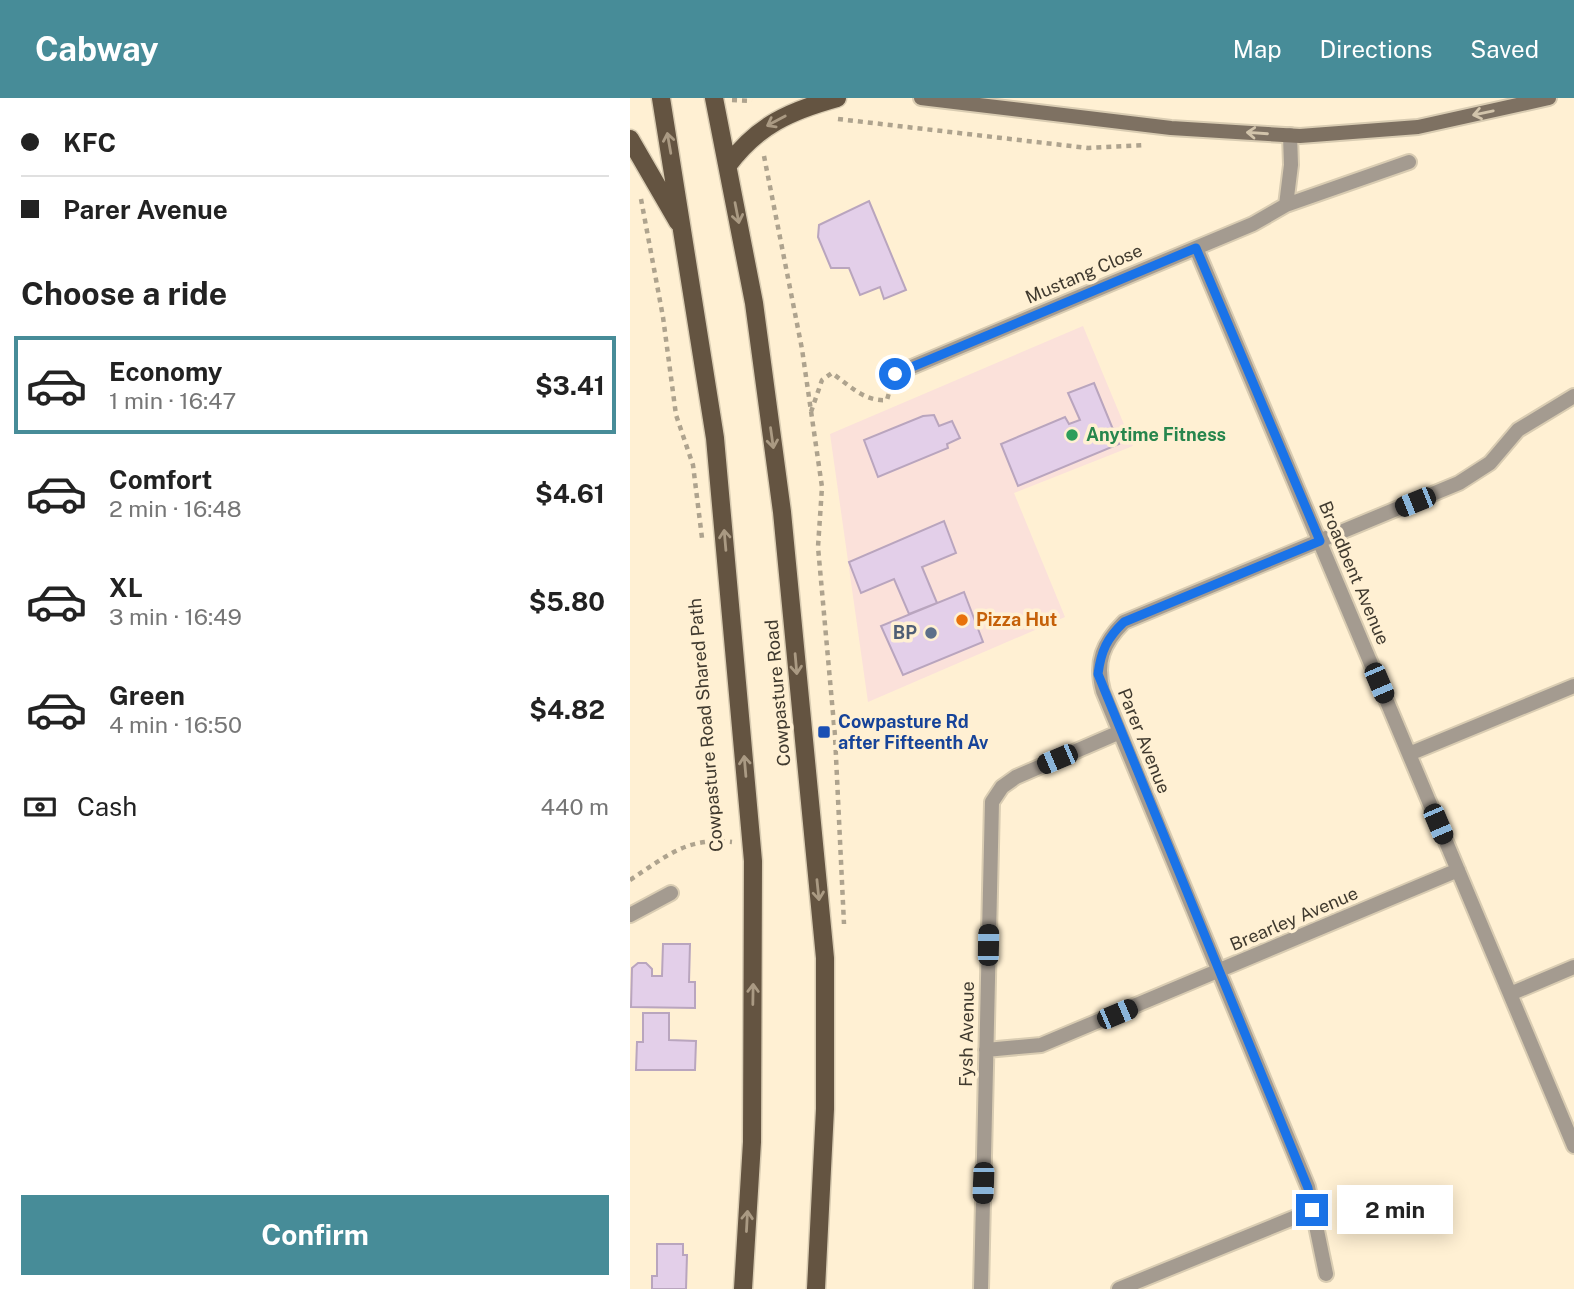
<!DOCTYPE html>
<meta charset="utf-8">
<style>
body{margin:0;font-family:"Public Sans",sans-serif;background:#f6f6f6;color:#222;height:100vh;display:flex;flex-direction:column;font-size:26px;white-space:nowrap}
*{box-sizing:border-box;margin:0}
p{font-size:23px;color:#767676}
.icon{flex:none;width:38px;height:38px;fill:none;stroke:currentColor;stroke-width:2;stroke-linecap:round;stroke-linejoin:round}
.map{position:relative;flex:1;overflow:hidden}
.side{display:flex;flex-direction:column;background:#fff;width:630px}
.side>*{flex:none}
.banner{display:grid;align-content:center;height:154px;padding:0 21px;background:#fff}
.end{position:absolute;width:32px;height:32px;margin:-16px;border:9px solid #1a73e8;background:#fff;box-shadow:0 0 0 4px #fff}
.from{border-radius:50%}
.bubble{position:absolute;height:49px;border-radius:0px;background:#fff;box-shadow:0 4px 18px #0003;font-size:23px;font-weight:700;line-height:49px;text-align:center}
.car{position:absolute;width:21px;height:42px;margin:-21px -10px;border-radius:9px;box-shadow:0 0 5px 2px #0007;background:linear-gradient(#222 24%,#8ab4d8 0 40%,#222 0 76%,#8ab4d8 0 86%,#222 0)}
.banner b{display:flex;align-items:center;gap:24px;height:66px;font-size:26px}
.banner b+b{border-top:2px solid #e0e0e0}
.banner i{width:18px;height:18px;background:#222}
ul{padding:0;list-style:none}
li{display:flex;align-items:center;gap:21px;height:98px;margin:0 14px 10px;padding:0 7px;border:4px solid transparent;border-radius:0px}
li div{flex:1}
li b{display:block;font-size:26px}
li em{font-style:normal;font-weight:700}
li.current{border-color:#478c98}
li>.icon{width:63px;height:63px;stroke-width:1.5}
h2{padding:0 21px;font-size:32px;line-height:84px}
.pay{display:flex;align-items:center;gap:18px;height:77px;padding:0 21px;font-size:26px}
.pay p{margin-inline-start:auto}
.action{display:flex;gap:14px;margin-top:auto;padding:14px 21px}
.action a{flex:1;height:80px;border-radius:0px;background:#478c98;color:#fff;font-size:28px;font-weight:700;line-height:80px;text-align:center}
header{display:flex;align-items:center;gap:42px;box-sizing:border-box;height:98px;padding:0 35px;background:#478c98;color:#fff}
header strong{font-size:33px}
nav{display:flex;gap:38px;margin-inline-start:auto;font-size:24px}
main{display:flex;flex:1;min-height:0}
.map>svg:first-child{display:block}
</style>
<header>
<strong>Cabway</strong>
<nav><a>Map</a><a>Directions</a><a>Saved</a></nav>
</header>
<main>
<section class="side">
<div class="banner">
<b><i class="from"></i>KFC</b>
<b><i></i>Parer Avenue</b>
</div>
<h2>Choose a ride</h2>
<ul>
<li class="current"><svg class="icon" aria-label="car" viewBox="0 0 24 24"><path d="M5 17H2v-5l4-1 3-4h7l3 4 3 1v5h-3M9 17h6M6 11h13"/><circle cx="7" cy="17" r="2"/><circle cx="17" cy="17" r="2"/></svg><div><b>Economy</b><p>1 min · 16:47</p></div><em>$3.41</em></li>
<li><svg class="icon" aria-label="car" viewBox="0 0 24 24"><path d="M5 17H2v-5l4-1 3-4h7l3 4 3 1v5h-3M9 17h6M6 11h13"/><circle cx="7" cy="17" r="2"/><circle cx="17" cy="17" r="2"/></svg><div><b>Comfort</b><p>2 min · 16:48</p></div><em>$4.61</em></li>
<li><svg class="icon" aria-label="car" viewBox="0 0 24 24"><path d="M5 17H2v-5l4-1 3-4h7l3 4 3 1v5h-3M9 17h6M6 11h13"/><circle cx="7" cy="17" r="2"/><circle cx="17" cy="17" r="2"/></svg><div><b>XL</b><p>3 min · 16:49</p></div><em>$5.80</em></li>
<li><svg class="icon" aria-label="car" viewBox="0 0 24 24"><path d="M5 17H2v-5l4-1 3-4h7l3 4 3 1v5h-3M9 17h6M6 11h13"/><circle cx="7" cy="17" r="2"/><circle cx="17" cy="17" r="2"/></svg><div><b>Green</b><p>4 min · 16:50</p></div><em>$4.82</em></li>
</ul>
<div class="pay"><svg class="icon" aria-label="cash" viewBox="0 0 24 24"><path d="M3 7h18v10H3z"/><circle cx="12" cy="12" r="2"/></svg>Cash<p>440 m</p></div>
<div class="action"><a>Confirm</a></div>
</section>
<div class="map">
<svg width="944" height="1191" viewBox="0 0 944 1191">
<rect width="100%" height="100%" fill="#fff0d3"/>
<!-- commercial -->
<path fill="#fbe1da" d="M453,228L503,348L384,395L435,519L238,604L200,336Z"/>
<!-- building -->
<path fill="#e3cfe9" stroke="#b9a5be" stroke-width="2" d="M239,103L276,192L254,201L250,189L230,197L219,170H201L188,139L189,127Z
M464,285L489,346L388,388L371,346L435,319L439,326L450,322L438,295Z
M304,317L309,328L322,323L330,340L317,346L318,350L248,379L234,342L293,318Z
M314,423L326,455L292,469L307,505L279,516L264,481L231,495L219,464Z
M334,494L353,544L273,577L251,528Z
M33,846H60L59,884H65V910L1,909L2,870L8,865H16L22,871V878H32Z
M13,915H39V942L66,943L65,972H6L7,944H13Z
M27,1146H53V1157H57L56,1191H22V1178H27Z"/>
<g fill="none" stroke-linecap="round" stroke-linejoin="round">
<defs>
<path id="street" d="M656,107L661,67L660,37
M566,150L944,1048
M265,276L623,126L656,107L779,64
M779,656L944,588
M0,817L41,795
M880,896L944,869
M356,952L411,947L828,772
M696,1176L678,1089L473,593C465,564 473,545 494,524L829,385L860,365L888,332L944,298
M351,1191L362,704L372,689L386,679L490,634
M489,1191L683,1112"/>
<path id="secondary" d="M291,0L541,30L670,38L788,29L919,0"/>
<path id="primary" d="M31,0L85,340L123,763L122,1044L113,1191
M84,0L124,205L152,414L195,860V1011L186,1191
M0,41L48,124
M98,67C128,27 160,13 207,0"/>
</defs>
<!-- street casing -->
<use href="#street" stroke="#d9ccb2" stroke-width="18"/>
<!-- secondary casing -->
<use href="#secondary" stroke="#d9ccb2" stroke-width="18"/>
<!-- primary casing -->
<use href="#primary" stroke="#d9ccb2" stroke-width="21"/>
<!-- path -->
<path stroke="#aea38e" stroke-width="4.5" stroke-dasharray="5 5" stroke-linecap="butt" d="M102,2L122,3
M208,21L458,50L516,47
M134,58L172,251L192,389L188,449L205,638L214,826
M11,101L33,219L46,317L63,367L72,440
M181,314L192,282L202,275C220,288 235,304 257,302L260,291
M0,782C37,758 56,739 102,744"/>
<!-- street -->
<use href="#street" stroke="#a49b90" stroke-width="14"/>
<!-- secondary -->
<use href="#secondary" stroke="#7e7162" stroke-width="14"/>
<!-- primary -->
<use href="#primary" stroke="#645441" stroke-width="18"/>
</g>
<!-- one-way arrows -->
<defs><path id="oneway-shaft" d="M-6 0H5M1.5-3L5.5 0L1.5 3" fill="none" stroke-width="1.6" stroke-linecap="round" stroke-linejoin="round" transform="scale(1.75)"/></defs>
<g stroke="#d2c4ab">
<use href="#oneway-shaft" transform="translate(853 15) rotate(168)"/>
<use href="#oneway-shaft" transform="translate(627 35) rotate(-176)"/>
</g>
<g stroke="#aa9a83">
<use href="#oneway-shaft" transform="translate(146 23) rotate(152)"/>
<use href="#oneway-shaft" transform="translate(39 45) rotate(-100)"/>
<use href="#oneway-shaft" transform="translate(107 115) rotate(79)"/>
<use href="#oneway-shaft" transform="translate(142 340) rotate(82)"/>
<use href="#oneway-shaft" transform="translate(95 442) rotate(-95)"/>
<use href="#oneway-shaft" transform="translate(166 566) rotate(85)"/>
<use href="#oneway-shaft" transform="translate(115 668) rotate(-95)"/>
<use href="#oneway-shaft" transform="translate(188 792) rotate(84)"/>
<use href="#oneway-shaft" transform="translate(123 896) rotate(-89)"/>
<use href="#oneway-shaft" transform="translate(117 1123) rotate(-87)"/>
</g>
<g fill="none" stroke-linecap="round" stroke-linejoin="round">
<!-- route -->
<path stroke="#1a73e8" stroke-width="9" d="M265,276L566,150L690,443L494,524C477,540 471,553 468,576L678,1090L682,1112"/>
</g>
<!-- markers -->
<circle fill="#2e9e5b" stroke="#fff0d3" stroke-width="2.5" cx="442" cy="337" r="7"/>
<circle fill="#e8710a" stroke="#fff0d3" stroke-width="2.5" cx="332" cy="522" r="7"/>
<circle fill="#5c6f8a" stroke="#fff0d3" stroke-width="2.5" cx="301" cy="535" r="7"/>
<rect fill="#1a4fb4" stroke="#fff0d3" stroke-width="2.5" x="187" y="627" width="14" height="14" rx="3.5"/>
<g text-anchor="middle" stroke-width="7" stroke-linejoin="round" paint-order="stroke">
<!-- street labels -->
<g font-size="18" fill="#403a2f" stroke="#fff0d3">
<text transform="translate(454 176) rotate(-23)" y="6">Mustang Close</text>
<text transform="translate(724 475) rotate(67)" y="6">Broadbent Avenue</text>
<text transform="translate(148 595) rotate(-95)" y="6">Cowpasture Road</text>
<text transform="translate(76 627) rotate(-95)" y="6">Cowpasture Road Shared Path</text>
<text transform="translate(514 643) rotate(68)" y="6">Parer Avenue</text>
<text transform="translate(664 821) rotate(-23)" y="6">Brearley Avenue</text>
<text transform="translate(337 936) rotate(-89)" y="6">Fysh Avenue</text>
</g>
<!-- leisure labels -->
<g font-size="18" font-weight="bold" fill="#27864d" stroke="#fff0d3" text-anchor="start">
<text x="456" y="343">Anytime Fitness</text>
</g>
<!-- food labels -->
<g font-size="18" font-weight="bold" fill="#c56008" stroke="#fff0d3" text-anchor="start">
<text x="346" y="528">Pizza Hut</text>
</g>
<!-- service labels -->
<g font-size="18" font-weight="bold" fill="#4e5e75" stroke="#fff0d3" text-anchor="end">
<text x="287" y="541">BP</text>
</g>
<!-- transit labels -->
<g font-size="18" font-weight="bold" fill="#164399" stroke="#fff0d3" text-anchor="start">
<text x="208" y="630">Cowpasture Rd<tspan x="208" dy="21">after Fifteenth Av</tspan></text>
</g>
</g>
</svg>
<i class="end from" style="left:265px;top:276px"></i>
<i class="end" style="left:682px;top:1112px"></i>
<div class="bubble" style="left:707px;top:1087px;width:116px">2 min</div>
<i class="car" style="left:785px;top:404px;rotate:248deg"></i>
<i class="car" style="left:749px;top:585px;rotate:157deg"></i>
<i class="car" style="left:427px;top:661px;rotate:247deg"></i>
<i class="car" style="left:808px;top:726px;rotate:157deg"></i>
<i class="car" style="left:358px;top:847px;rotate:1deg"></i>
<i class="car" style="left:487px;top:916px;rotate:67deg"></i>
<i class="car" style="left:353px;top:1085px;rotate:182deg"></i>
</div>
</main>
